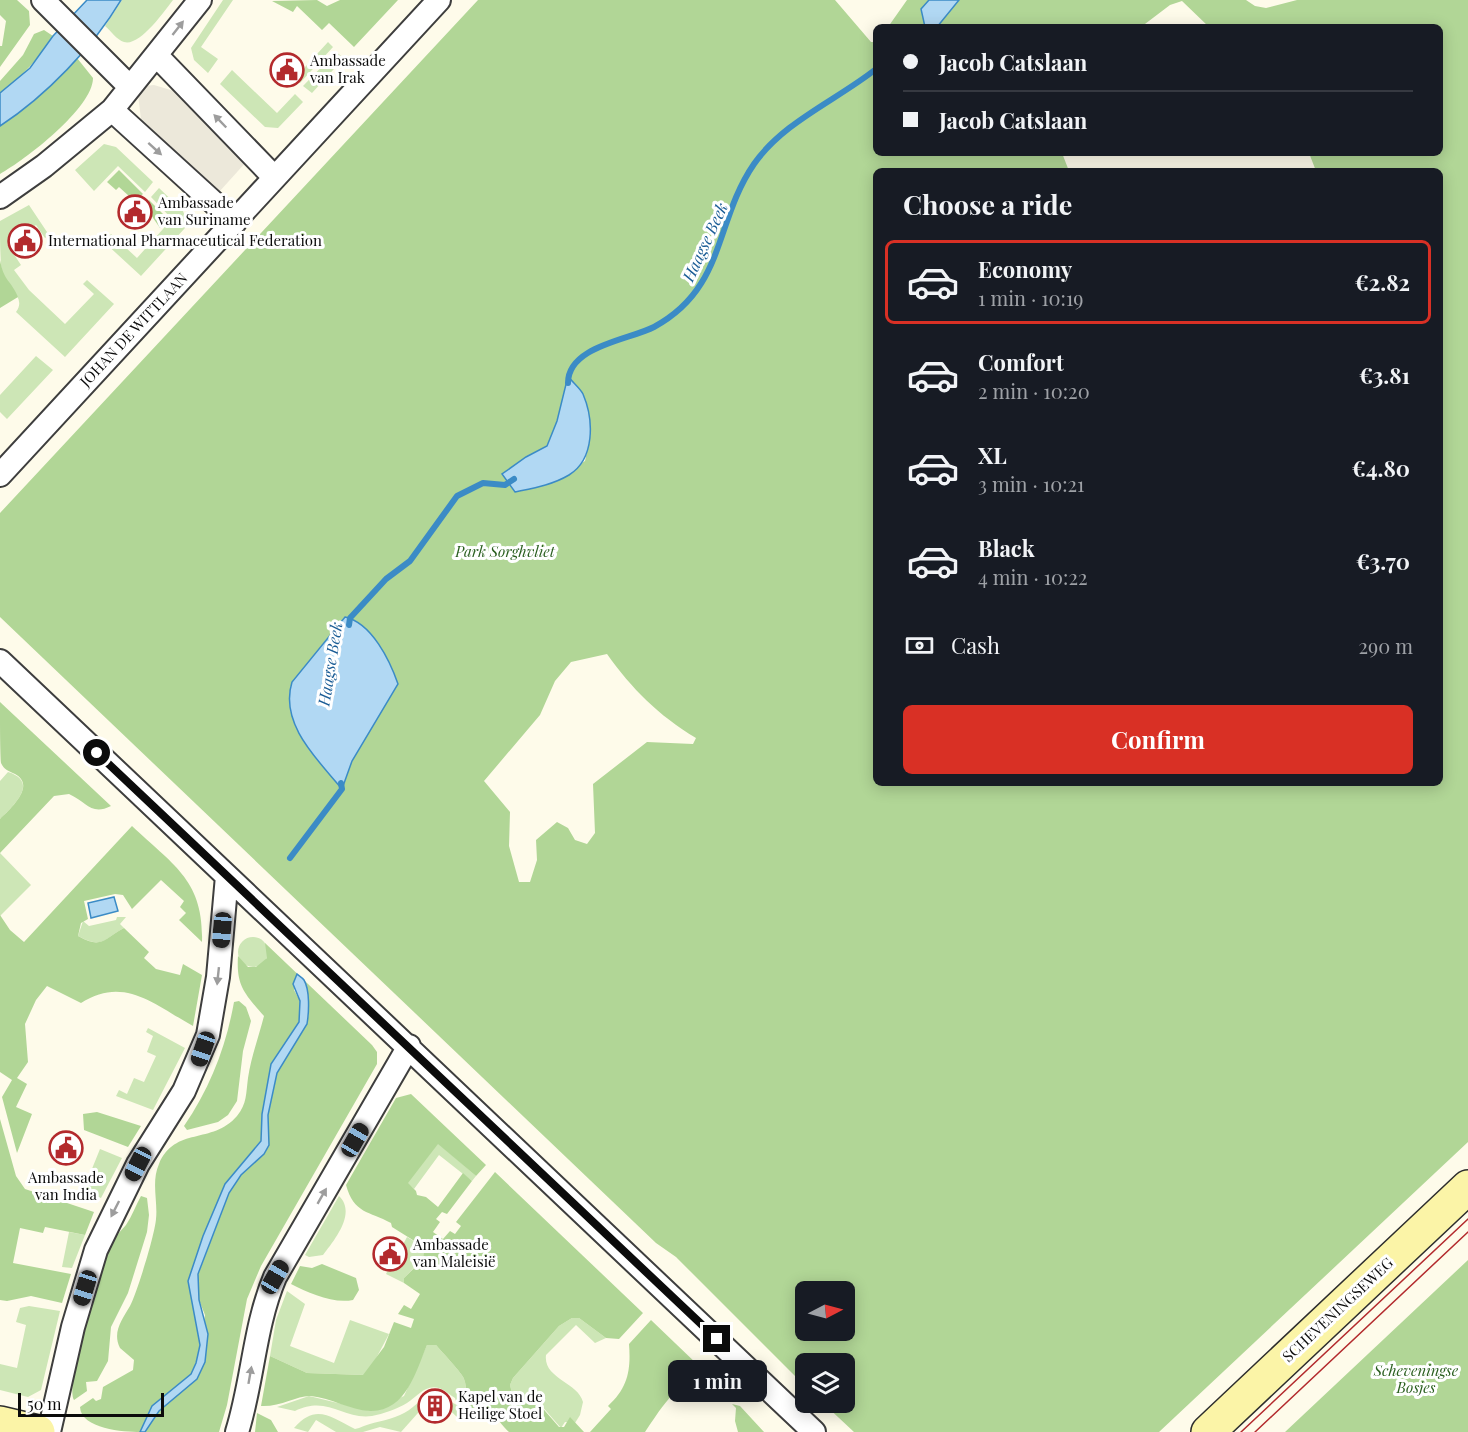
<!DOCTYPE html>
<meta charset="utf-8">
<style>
body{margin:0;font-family:"Playfair Display",serif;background:#20242c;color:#f1f3f6;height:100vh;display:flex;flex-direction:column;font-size:22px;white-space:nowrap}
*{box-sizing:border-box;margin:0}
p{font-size:20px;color:#9ea1a6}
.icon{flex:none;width:33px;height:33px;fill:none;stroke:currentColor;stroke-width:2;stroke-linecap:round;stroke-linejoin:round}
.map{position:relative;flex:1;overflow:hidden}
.sheet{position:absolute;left:873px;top:168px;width:570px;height:618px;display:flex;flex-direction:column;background:#171b24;border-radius:9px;box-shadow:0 3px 15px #0003}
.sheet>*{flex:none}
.hud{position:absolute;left:873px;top:24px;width:570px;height:132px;border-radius:9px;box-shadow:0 3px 15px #0003;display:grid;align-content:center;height:132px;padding:0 30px;background:#171b24}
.needle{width:39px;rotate:84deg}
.controls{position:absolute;left:795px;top:1281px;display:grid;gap:12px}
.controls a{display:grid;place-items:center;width:60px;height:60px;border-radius:9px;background:#171b24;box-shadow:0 3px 15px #0003;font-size:30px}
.scale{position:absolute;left:18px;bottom:15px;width:146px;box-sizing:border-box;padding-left:6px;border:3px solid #0b0b0b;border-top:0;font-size:16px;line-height:21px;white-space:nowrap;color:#0b0b0b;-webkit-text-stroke:4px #fff;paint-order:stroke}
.end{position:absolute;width:27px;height:27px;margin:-14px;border:8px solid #0b0b0b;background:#fff;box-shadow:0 0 0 3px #fff}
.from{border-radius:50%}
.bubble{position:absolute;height:42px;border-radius:9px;background:#171b24;box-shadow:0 3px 15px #0003;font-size:20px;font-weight:700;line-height:42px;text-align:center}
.car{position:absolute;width:18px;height:36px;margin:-18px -9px;border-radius:8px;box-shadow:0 0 4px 2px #0007;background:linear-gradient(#222 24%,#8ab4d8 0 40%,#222 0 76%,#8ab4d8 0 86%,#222 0)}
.hud b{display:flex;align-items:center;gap:21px;height:57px;font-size:22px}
.hud b+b{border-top:2px solid #363941}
.hud i{width:15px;height:15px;background:#f1f3f6}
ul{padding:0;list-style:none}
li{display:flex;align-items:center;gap:18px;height:84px;margin:0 12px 9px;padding:0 18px;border:3px solid transparent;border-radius:9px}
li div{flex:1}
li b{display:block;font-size:22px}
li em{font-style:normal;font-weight:700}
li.selected{border-color:#d93025}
li>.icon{width:54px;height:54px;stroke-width:1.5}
h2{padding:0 30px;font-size:27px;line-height:72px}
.pay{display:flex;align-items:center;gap:15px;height:66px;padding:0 30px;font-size:22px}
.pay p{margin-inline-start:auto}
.primary-button{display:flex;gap:12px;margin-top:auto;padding:12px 30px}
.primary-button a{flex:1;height:69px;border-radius:9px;background:#d93025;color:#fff;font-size:24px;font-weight:700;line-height:69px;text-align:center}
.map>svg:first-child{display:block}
</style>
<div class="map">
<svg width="1468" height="1432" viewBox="0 0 1468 1432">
<rect width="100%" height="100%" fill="#fefbea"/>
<!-- green -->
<path fill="#cde6b6" d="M122,0H173C164,12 139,47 124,42C117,40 111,31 105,26Z
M223,0H233L201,47L218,59L208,73L194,60L191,48Z
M328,42L333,47L300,83L295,78Z
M336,52L344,58L312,93L303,86Z
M232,70L277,113L295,94L303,102L278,128L265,127L220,84Z
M104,144L116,147L153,182L145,192L118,166L94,191L75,170Z
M159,188L183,211L187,222L185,228L141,276L104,242L111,234L137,258L172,219L151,197Z
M29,205L49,235L45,238L36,225L7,244L21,265L14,270L29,290L65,324L94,294L83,284L87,280L114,304L65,357L16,312C27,297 7,288 2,275C0,259 0,238 0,221Z
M36,356L53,370L7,419L0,412V395Z
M8,772C40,782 13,806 0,819V781Z
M0,853L31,885L0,916Z
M117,917H126L120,924L124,928C102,940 103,949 78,936L83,921L89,926L116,920Z
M238 952a15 15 0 1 1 30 0a15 15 0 1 1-30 0Z
M148,1028L185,1048L153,1110L116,1096L119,1090L127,1094L134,1078L144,1082L156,1056L147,1052L153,1036L146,1032Z
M438,1143L476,1176L472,1181L439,1155L414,1189L407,1183Z
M100,1149L122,1158L101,1198L83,1191Z
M339,1196C357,1213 334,1241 323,1255L309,1257L305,1255Z
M69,1232L85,1235L72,1268L62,1267Z
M407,1237L424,1247L423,1258L404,1278V1283L386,1274L392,1262L399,1265L404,1256L399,1252Z
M287,1291L305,1304L290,1346L334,1363L350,1320L389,1334L372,1366L364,1375L307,1373L270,1356L276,1320Z
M29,1306L60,1311L41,1390L28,1397L0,1390V1364L17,1368L26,1325L16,1322L20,1308Z
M572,1318H579L606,1338L595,1343L576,1325L546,1355C543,1379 578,1382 583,1402L580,1415L575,1423L565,1422L561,1428L533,1396H520L512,1393L510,1385L513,1378L559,1326Z
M427,1345H436C441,1351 463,1374 464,1379C468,1389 464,1398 469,1408L459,1419L434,1395L401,1432L380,1427L363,1432H336L316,1420L308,1432L294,1428C316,1403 330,1417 355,1429L359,1428C372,1422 387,1421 400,1415C413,1410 420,1399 431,1392L457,1405L455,1398C450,1395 445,1390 439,1388C425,1384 417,1397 407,1403C397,1409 383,1414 372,1416C343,1420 328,1395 295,1411L277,1407L309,1396L371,1411L404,1396Z"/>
<!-- forest -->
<path fill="#b1d696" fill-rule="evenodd" d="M0,0H17L29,11L30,25L0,67V46H2L6,21L0,15Z
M317,0L327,6L340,0H398L354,47L329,23L322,30L297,6L293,12L272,1Z
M478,0H835L871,42H876V153H1062L1069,171H876V783H1440V171H1316L1309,153H1440V27H1209L1182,1L1170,5L1141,27H937L959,0H1246L1255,6L1266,8L1297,0H1468V1142L1159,1432H854L823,1403L844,1402V1364H806L805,1386L676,1257L656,1243L0,617V513ZM568,377L591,432L585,461L546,485L516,492L502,474L526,457L547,446L557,421ZM345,617C369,639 387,652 398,684L352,761L342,789C318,759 279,724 292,682ZM607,654C632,689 658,715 696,738L693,744L647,742L593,784L595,833L587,844L575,840L568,828L557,822L536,840L537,860L530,882H519L509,846L510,812L484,781L540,715L555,681L571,662ZM806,1292H844V1330H806Z
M907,0H929L921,9L925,27H888Z
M44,30L53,36C38,59 22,77 0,93V81L23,55L34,34Z
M77,58L93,78C93,108 25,160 0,174V126L33,102Z
M119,170L143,194L137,199L132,195L130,197L119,187L116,190L107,182Z
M149,200L168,219L160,228L144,205Z
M0,260C4,282 11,280 18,297L0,308Z
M0,702L111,806C91,816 87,802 69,794L54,796L0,853V819C9,810 37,786 15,774C9,771 4,770 1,763C0,752 0,716 0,702Z
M132,826C173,865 204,880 202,942L179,920L186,913L180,907L184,901L161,880L132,909L123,895L115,894L84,901L88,919L81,923L78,936C102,949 102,940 124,928L149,952L144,958L156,969L180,975L183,964L202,975L193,1026C155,1005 124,975 81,1003L47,986L36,1000L25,1024L28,1062L17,1078L27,1084L16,1107L32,1114L17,1153L2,1097L12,1080L0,1072V915L10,930L24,942Z
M265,943L372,1045L377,1052V1064L261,1266L247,1299L227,1405L219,1432H145L158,1411L197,1379L205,1315L199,1300L198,1275L229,1193L241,1175L264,1154L269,1145L268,1115L277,1073L307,1024C311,1005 307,990 298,974L294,990L300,1001L299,1022L271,1064L262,1114L261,1141L225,1184L203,1236L189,1281L200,1345L196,1363L191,1374L152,1407L140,1432C124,1432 81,1429 80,1407L93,1398L96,1401L101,1399L103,1387L133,1370L134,1360L120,1348C112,1332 122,1320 130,1306C137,1293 155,1234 156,1219C158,1201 151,1182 159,1164C175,1126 212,1145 237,1116C247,1104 246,1093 248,1078C251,1057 259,1036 264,1016C245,994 236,986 238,956L248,967H256L267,958Z
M239,1001L246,1007L251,1021L243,1051L237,1101L228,1115L218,1122L187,1130L184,1126C210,1088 226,1047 234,1002Z
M411,1094L486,1165L476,1176L438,1144L408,1183L416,1191L417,1195L426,1197L438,1207L463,1173L472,1181L447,1214L442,1212L436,1219L440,1222L433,1232L443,1239L450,1231L455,1234L461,1226L456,1222L495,1172L643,1313L619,1339L606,1338L579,1318H572L559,1326L513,1378L510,1385L512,1393L520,1396H532L559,1427H564L570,1417L584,1432H509C489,1413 504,1410 469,1408C464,1398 468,1389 464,1379C463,1374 441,1351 436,1345H427C416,1371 406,1412 370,1411C350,1410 331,1398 311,1396C298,1395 281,1407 261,1406L270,1356L307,1373L363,1375L384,1347L394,1322L411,1328L414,1319L398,1314L404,1305L411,1309L420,1294L404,1283V1278L423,1259L424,1247L392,1227L391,1223C369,1211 354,1214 346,1185L396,1098Z
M97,1112L141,1126L128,1147L84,1130L83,1114Z
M0,1119L16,1176L25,1189L94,1212L85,1235L45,1227L43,1233L20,1228L13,1263L71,1274L62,1303L31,1296L7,1301L0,1300Z
M141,1196L147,1198L149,1215L147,1232L128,1293L111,1327L108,1361L97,1381L86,1382L87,1391L74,1400C64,1385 101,1263 111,1243C115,1236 121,1231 126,1225C132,1216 136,1205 141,1196Z
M1468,1260V1432H1285Z
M322,1264L356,1278L359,1290L353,1300C333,1304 309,1293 291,1284L300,1266L312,1268Z
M651,1320L723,1389C717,1387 714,1380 708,1380C678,1376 659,1412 645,1432H590L611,1409L608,1406C628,1388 631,1370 629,1344Z
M732,1404L740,1406L764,1432H738L735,1421L736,1408Z
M257,1413L271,1420L278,1432H255Z"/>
<!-- plaza -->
<path fill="#ece8da" d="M154,85L174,91L247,161L219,192L141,119L138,95L145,86Z"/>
<!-- water -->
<path fill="#b1d8f3" stroke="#3b8bc6" stroke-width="1.5" d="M87,0H121C93,47 46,96 0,126V93L30,68L53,36Z
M929,0H959L937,27H925L921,9Z
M568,376C572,382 580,388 583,394C594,420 595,459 569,475C552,485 534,488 515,492L502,474L526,457L547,446L557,421Z
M345,617C372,623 390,661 398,684L352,761L342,789C318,760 279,724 292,682Z
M114,897L118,911L91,918L88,903Z
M297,974C299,976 302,977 304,980C310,990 309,1012 307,1024L277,1073L268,1115L269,1145L264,1154L241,1175L229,1193L198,1274L199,1300L208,1334L205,1362L197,1379L159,1411L145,1432H140L152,1406L191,1374L196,1363L200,1345L188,1281L203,1236L225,1184L261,1141L262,1114L271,1064L299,1022L300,1001L293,984Z"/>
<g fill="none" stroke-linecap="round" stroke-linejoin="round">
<!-- stream -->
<path stroke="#3b8bc6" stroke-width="6" d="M568,383C568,346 629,340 654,327C726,288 714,222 754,164C783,122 837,100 876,69
M349,625L350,618L386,579L410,561L457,496L483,483L505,485L514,479
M290,858L342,789L341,783"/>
<defs>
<path id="street" d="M43,0L130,87
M157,56L274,177
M112,110L235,222
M0,197L44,166L112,110L200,0
M0,475L439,0
M0,661L814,1432
M49,1432L73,1327L96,1250L138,1164L184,1091L208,1035L218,977L227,876
M237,1432C253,1381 254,1327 275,1277L409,1046"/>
<path id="secondary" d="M0,1423L38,1432
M1208,1432L1468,1187"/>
</defs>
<!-- street casing -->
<use href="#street" stroke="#3e3e3e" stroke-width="26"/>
<!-- secondary casing -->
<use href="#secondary" stroke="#2d2d2d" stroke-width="36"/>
<!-- street -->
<use href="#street" stroke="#fff" stroke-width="22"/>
<!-- secondary -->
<use href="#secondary" stroke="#fbf4a7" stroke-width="33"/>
<!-- tram -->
<path stroke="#b32a2d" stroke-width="1.5" d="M1241,1432L1468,1219
M1255,1432L1468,1232"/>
</g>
<!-- one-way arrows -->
<defs><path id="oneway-solid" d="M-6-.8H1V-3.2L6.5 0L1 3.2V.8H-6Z" transform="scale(1.5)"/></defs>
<g fill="#9d9d9d">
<use href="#oneway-solid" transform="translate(178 28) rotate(-52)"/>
<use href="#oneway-solid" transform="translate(220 121) rotate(-134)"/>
<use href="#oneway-solid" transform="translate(155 149) rotate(42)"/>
<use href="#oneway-solid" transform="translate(218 976) rotate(96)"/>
<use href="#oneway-solid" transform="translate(322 1196) rotate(-60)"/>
<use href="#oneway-solid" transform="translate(115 1209) rotate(117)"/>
<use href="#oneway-solid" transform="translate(250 1375) rotate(-80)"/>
</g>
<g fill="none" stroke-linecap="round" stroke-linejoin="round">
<!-- route -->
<path stroke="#0b0b0b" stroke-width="8" d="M97,753L717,1339"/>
</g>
<!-- icons -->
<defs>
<symbol id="civic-ring" viewBox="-11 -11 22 22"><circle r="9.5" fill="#fff" stroke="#b32a2d" stroke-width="1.5"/><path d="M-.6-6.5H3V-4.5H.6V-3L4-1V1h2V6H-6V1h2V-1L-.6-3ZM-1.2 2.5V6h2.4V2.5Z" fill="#b32a2d"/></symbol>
<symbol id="building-ring" viewBox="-11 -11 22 22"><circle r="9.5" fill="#fff" stroke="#b32a2d" stroke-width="1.5"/><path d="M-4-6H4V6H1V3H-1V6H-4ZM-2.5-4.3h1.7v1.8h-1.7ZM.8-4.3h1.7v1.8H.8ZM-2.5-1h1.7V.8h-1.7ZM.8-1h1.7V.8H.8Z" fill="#b32a2d"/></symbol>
</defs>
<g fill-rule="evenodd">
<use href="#civic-ring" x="268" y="51" width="38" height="38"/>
<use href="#civic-ring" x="116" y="193" width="38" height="38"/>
<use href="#civic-ring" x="6" y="222" width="38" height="38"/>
<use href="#civic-ring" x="47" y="1129" width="38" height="38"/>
<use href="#civic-ring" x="371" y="1235" width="38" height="38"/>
<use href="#building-ring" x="416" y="1387" width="38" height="38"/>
</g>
<g text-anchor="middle" stroke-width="6" stroke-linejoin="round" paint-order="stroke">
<!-- poi labels -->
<g font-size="15" fill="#0b0b0b" stroke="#fff" text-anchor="start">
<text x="310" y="66">Ambassade<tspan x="310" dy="17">van Irak</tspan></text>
<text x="158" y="208">Ambassade<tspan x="158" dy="17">van Suriname</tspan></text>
<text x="48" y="246">International Pharmaceutical Federation</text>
<text x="66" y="1183" text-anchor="middle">Ambassade<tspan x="66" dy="17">van India</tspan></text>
<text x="413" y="1250">Ambassade<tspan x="413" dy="17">van Maleisië</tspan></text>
<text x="458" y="1402">Kapel van de<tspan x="458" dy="17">Heilige Stoel</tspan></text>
</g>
<!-- street labels -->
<g font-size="15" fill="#0b0b0b" stroke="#fff">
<text transform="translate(134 330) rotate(-47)" y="5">JOHAN DE WITTLAAN</text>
<text transform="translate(1338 1310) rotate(-43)" y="5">SCHEVENINGSEWEG</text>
</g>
<!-- park labels -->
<g font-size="15" font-style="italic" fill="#2a5f1f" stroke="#fff">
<text x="505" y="557">Park Sorghvliet</text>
<text x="1416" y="1376">Scheveningse<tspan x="1416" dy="17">Bosjes</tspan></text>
</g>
<!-- water labels -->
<g font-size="16" font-style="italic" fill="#1b5d96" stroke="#fff">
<text transform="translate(705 242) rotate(-65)" y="6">Haagse Beek</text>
<text transform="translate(330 664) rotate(-81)" y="6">Haagse Beek</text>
</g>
</g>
</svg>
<div class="controls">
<a><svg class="needle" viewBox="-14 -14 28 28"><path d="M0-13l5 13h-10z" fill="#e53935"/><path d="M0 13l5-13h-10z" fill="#9ea1a6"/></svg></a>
<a><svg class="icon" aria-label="layers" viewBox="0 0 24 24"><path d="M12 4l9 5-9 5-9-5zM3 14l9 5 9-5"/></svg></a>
</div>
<div class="scale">50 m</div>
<i class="end from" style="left:97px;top:753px"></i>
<i class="end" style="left:717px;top:1339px"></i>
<div class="bubble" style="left:668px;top:1360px;width:99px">1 min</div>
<i class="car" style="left:222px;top:930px;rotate:185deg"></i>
<i class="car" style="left:203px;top:1049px;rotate:199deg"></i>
<i class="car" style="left:355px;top:1140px;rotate:30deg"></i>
<i class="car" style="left:138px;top:1164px;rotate:207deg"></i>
<i class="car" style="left:275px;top:1277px;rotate:30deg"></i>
<i class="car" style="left:85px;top:1288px;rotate:197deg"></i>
<div class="hud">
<b><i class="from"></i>Jacob Catslaan</b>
<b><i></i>Jacob Catslaan</b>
</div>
<section class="sheet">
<h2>Choose a ride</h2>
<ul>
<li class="selected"><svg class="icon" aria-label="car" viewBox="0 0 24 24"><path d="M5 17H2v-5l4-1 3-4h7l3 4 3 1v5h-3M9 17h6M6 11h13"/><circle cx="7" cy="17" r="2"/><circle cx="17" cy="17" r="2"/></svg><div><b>Economy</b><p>1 min · 10:19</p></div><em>€2.82</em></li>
<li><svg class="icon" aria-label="car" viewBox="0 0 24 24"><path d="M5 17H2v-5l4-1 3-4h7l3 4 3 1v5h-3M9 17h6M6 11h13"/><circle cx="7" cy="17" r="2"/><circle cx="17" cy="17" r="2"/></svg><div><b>Comfort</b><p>2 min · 10:20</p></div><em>€3.81</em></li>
<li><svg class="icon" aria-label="car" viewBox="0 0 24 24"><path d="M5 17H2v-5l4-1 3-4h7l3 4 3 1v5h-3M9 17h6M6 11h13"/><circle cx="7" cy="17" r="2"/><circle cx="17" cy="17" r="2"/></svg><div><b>XL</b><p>3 min · 10:21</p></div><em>€4.80</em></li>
<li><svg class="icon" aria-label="car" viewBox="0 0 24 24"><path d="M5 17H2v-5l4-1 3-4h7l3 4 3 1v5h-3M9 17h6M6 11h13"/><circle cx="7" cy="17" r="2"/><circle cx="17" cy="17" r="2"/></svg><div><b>Black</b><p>4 min · 10:22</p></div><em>€3.70</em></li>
</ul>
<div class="pay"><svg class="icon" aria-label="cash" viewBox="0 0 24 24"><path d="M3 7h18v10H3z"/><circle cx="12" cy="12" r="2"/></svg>Cash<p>290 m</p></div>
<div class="primary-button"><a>Confirm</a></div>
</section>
</div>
